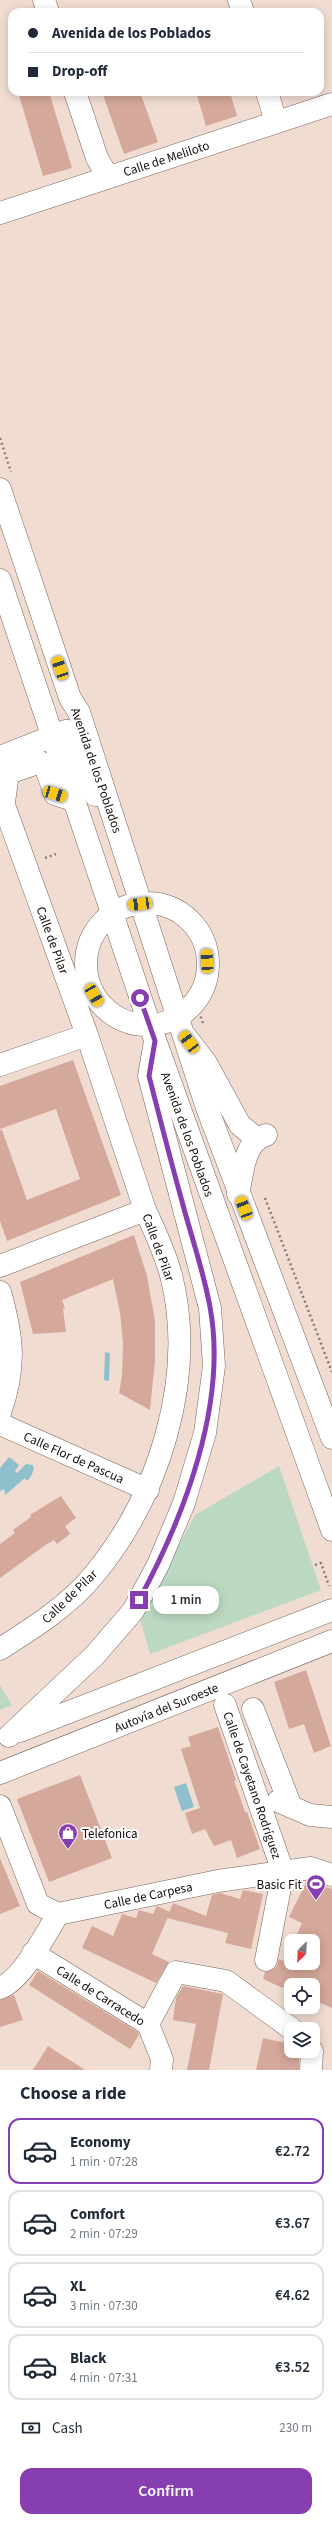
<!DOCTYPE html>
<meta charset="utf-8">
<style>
body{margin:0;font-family:"Source Sans 3",sans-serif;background:#f2f2f3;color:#1f2937;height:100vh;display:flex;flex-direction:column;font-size:15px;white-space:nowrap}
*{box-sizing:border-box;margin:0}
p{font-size:13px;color:#747a83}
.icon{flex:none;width:22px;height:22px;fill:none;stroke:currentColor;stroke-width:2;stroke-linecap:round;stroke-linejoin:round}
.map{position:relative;height:2070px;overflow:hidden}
.sheet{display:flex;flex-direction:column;background:#fff;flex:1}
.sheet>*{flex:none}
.banner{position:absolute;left:8px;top:8px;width:316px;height:88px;border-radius:12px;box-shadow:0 2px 10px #0003;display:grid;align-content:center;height:88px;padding:0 20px;background:#fff}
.needle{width:26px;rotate:204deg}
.fabs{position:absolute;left:284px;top:1934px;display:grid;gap:8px}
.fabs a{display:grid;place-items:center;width:36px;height:36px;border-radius:8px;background:#fff;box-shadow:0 2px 10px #0003;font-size:20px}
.end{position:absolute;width:18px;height:18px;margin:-9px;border:5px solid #873eb0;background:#fff;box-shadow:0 0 0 2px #fff}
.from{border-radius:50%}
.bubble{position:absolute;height:28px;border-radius:12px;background:#fff;box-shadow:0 2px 10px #0003;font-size:13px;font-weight:600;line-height:28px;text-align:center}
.car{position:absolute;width:12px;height:24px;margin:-12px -6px;border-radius:5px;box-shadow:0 0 3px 1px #0007;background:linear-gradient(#f5c518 24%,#345 0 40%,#f5c518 0 76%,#345 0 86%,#f5c518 0)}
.banner b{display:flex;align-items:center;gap:14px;height:38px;font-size:15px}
.banner b+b{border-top:1px solid #e0e1e3}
.banner i{width:10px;height:10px;background:#1f2937}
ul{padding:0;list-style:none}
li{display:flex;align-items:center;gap:12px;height:66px;margin:0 8px 6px;padding:0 12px;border:2px solid #e0e1e3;border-radius:12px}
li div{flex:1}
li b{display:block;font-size:15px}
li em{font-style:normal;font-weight:600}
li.active{border-color:#873eb0}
li>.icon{width:36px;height:36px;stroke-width:1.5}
h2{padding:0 20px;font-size:18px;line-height:48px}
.pay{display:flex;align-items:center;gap:10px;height:44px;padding:0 20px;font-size:15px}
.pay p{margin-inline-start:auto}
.primary-button{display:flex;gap:8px;margin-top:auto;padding:8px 20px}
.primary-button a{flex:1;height:46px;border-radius:12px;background:#873eb0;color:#fff;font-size:16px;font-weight:600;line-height:46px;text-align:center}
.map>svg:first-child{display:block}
</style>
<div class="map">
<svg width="332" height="2070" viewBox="0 0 332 2070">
<rect width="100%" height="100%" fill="#f1dcd1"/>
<!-- green -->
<path fill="#bbd8c2" d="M279,1466L321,1590L150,1654L138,1611L172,1558L195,1515Z
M0,1685L12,1705L0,1710Z"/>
<!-- water -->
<path fill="#8dbfcc" d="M105,1352L110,1353L109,1381L104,1380Z
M9,1457L19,1465L15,1471L17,1473L26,1464L33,1465C35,1470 31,1477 27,1481L25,1478L5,1495L4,1489L0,1491V1468Z
M186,1783L194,1807L182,1811L174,1787Z"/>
<!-- building -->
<path fill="#d4a89a" d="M18,92H49L72,168L43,176Z
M102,92H140L158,142L124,154Z
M196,92H230L237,116L206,126Z
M73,1060L121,1195L7,1241L0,1221V1130H2L27,1200L80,1179L56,1109L0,1129V1086Z
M134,1235L147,1276L155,1321V1361L150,1410L119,1393L122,1376L123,1342L120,1313L113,1279L62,1300L65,1308L63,1309L66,1332L33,1334L20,1282Z
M61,1496L76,1518L65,1526L70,1534L57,1544L54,1540L44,1546L0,1578V1544L15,1533L13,1530L31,1517L30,1515Z
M306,1670L331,1746L314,1753L304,1724L289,1729L274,1682Z
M218,1727L236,1780L234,1781L240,1797L245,1812H247L260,1849L237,1858L231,1840L214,1846L205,1829L192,1834L185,1813L200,1808L181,1749L191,1746L188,1737Z
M80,1775L112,1858L49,1882L17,1799Z
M0,1858L20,1906L0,1914Z
M307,1881L332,1889V2008L313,2000V1985H291L285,1983L283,1988L263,1979L265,1972L276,1968L279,1959L286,1962L291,1949V1963H313V1941H294L302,1923L289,1917Z
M243,1890L263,1894L251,1949L225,1943L228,1933L167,1918L173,1903L206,1916L212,1895L220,1893L240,1899Z
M157,1906L170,1912L152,1954L169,1962L156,1983L82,1948L92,1926L113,1936L122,1914L136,1918L139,1910L153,1914Z
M38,1971L138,2032L139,2035L130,2049L29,1985Z
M183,1986L223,1994L209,2070H187L196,2024L173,2020L176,1998Z
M14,1995L23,2020L0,2027V2000Z
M263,2038L291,2044V2051H299V2070H256Z
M48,2046L85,2070H33Z"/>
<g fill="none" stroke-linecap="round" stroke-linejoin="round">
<defs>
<path id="minor" d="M44,0L48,12
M239,0L243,12
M75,92L97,158L108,177
M267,92L276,122
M0,213L332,104
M0,757L66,731L77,744L95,795
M0,794L87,1035L145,1210C155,1231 165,1253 171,1275C197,1377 159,1497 93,1576C68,1606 33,1628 0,1649
M4,802L8,773L40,762L45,766L55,794L73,800
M186,1037L206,1063L240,1125L256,1138
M0,1065L87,1035
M238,1194C243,1174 243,1142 266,1135
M0,1266L145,1210
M0,1292C13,1338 16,1367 0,1413
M0,1424L148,1490
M225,1705L283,1872L266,1960
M253,1709L291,1807
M278,1801L310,1815L332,1817
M0,1806L38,1904L58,1914
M33,1953L148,2024L162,2059L161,2070
M0,1988C22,1980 45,1935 58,1914L218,1881L311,1868L332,1875
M148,2024L176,1972L226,1981L292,2029
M311,2070L312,2051"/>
<path id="major" d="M0,489L70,698L79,712L206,1105L332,1438
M0,580L150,1026L332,1530
M86 964a61 61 0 1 1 122 0a61 61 0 1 1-122 0Z"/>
<path id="highway" d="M20,1731L332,1610
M9,1736L95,1655L133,1611L158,1565L184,1503L205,1433L214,1366L210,1308L149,1076L155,1041
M0,1773L332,1641"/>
</defs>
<!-- minor casing -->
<use href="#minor" stroke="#76645a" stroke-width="23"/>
<!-- major casing -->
<use href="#major" stroke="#76645a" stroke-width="23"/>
<!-- highway casing -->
<use href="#highway" stroke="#76645a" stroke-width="23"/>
<!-- path -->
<path stroke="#897b74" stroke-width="2.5" stroke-dasharray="2 3" stroke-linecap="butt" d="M0,438L11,472
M45,858L56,854
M160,897C169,901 184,904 191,911C220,941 223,979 199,1012L204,1026
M265,1198L332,1372
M315,1565L321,1563L329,1586"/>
<!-- minor -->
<use href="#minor" stroke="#fff" stroke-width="22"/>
<!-- major -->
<use href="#major" stroke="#fff" stroke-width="22"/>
<!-- highway -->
<use href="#highway" stroke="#fff" stroke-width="22"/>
</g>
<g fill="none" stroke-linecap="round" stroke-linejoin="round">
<!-- route -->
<path stroke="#873eb0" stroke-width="5" d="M139,1600C184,1517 228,1403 210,1307C204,1273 192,1239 183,1205C171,1162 160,1119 149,1076L155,1041L140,998"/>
</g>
<!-- icons -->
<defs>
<symbol id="shop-pin" viewBox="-11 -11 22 30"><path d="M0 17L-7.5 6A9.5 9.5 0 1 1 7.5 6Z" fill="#873eb0" stroke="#fff"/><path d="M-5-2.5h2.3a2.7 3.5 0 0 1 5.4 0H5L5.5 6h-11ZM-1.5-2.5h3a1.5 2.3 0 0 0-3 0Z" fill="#fff"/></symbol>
<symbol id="stadium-pin" viewBox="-11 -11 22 30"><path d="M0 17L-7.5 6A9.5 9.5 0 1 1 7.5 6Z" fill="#873eb0" stroke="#fff"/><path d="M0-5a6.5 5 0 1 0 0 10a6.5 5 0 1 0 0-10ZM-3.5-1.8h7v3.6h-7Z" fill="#fff"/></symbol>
</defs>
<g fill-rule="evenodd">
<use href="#shop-pin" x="57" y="1822" width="22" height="30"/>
<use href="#stadium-pin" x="305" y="1873" width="22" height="30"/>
</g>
<g text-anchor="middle" stroke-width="4" stroke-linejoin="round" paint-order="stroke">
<!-- street labels -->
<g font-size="13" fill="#140d0a" stroke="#fff">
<text transform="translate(166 158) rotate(-18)" y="5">Calle de Meliloto</text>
<text transform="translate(97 770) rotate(71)" y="5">Avenida de los Poblados</text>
<text transform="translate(53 940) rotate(70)" y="5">Calle de Pilar</text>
<text transform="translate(188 1134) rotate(70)" y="5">Avenida de los Poblados</text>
<text transform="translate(159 1247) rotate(70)" y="5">Calle de Pilar</text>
<text transform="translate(74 1457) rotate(24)" y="5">Calle Flor de Pascua</text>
<text transform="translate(69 1596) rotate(-44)" y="5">Calle de Pilar</text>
<text transform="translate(166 1707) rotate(-22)" y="5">Autovía del Suroeste</text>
<text transform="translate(253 1785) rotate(71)" y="5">Calle de Cayetano Rodríguez</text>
<text transform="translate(148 1895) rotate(-12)" y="5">Calle de Carpesa</text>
<text transform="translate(101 1995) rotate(32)" y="5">Calle de Carracedo</text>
</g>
<!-- poi labels -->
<g font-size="13" fill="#140d0a" stroke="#fff" text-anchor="start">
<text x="82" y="1838">Telefonica</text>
<text x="302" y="1889" text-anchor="end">Basic Fit</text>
</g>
</g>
</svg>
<div class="fabs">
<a><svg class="needle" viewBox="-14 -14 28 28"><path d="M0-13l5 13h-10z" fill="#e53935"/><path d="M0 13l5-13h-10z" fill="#747a83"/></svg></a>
<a><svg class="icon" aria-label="locate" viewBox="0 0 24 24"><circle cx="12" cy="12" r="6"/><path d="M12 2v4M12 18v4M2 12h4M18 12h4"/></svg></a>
<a><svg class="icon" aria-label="layers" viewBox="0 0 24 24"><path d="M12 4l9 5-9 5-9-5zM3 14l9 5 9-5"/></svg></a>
</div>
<i class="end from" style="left:140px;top:998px"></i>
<i class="end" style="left:139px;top:1600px"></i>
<div class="bubble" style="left:153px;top:1586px;width:66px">1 min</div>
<i class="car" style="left:60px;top:668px;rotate:341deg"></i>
<i class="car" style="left:55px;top:794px;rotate:107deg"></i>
<i class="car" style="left:140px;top:904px;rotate:263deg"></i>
<i class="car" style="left:207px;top:961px;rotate:357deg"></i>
<i class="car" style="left:94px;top:995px;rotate:150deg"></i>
<i class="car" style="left:189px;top:1042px;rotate:323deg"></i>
<i class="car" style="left:244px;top:1208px;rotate:339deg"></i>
<div class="banner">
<b><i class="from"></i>Avenida de los Poblados</b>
<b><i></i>Drop-off</b>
</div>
</div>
<section class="sheet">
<h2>Choose a ride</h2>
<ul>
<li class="active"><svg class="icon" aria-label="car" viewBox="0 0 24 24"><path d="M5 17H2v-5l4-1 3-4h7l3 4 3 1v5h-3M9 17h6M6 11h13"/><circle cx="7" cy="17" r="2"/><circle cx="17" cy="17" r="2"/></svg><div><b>Economy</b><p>1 min · 07:28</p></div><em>€2.72</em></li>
<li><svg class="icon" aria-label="car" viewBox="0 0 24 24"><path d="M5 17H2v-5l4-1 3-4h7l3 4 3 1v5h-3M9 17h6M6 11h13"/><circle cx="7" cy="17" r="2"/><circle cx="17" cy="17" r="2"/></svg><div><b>Comfort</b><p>2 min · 07:29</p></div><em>€3.67</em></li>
<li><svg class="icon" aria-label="car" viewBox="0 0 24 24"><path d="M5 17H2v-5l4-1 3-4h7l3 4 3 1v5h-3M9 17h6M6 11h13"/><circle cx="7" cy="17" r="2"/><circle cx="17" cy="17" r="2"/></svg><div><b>XL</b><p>3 min · 07:30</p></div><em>€4.62</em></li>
<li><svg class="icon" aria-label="car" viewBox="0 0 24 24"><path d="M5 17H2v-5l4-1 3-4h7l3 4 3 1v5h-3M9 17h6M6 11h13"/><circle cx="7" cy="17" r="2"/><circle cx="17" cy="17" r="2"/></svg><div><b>Black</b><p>4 min · 07:31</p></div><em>€3.52</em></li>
</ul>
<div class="pay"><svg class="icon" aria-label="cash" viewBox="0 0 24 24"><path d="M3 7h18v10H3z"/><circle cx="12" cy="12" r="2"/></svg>Cash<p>230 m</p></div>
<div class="primary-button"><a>Confirm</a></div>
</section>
